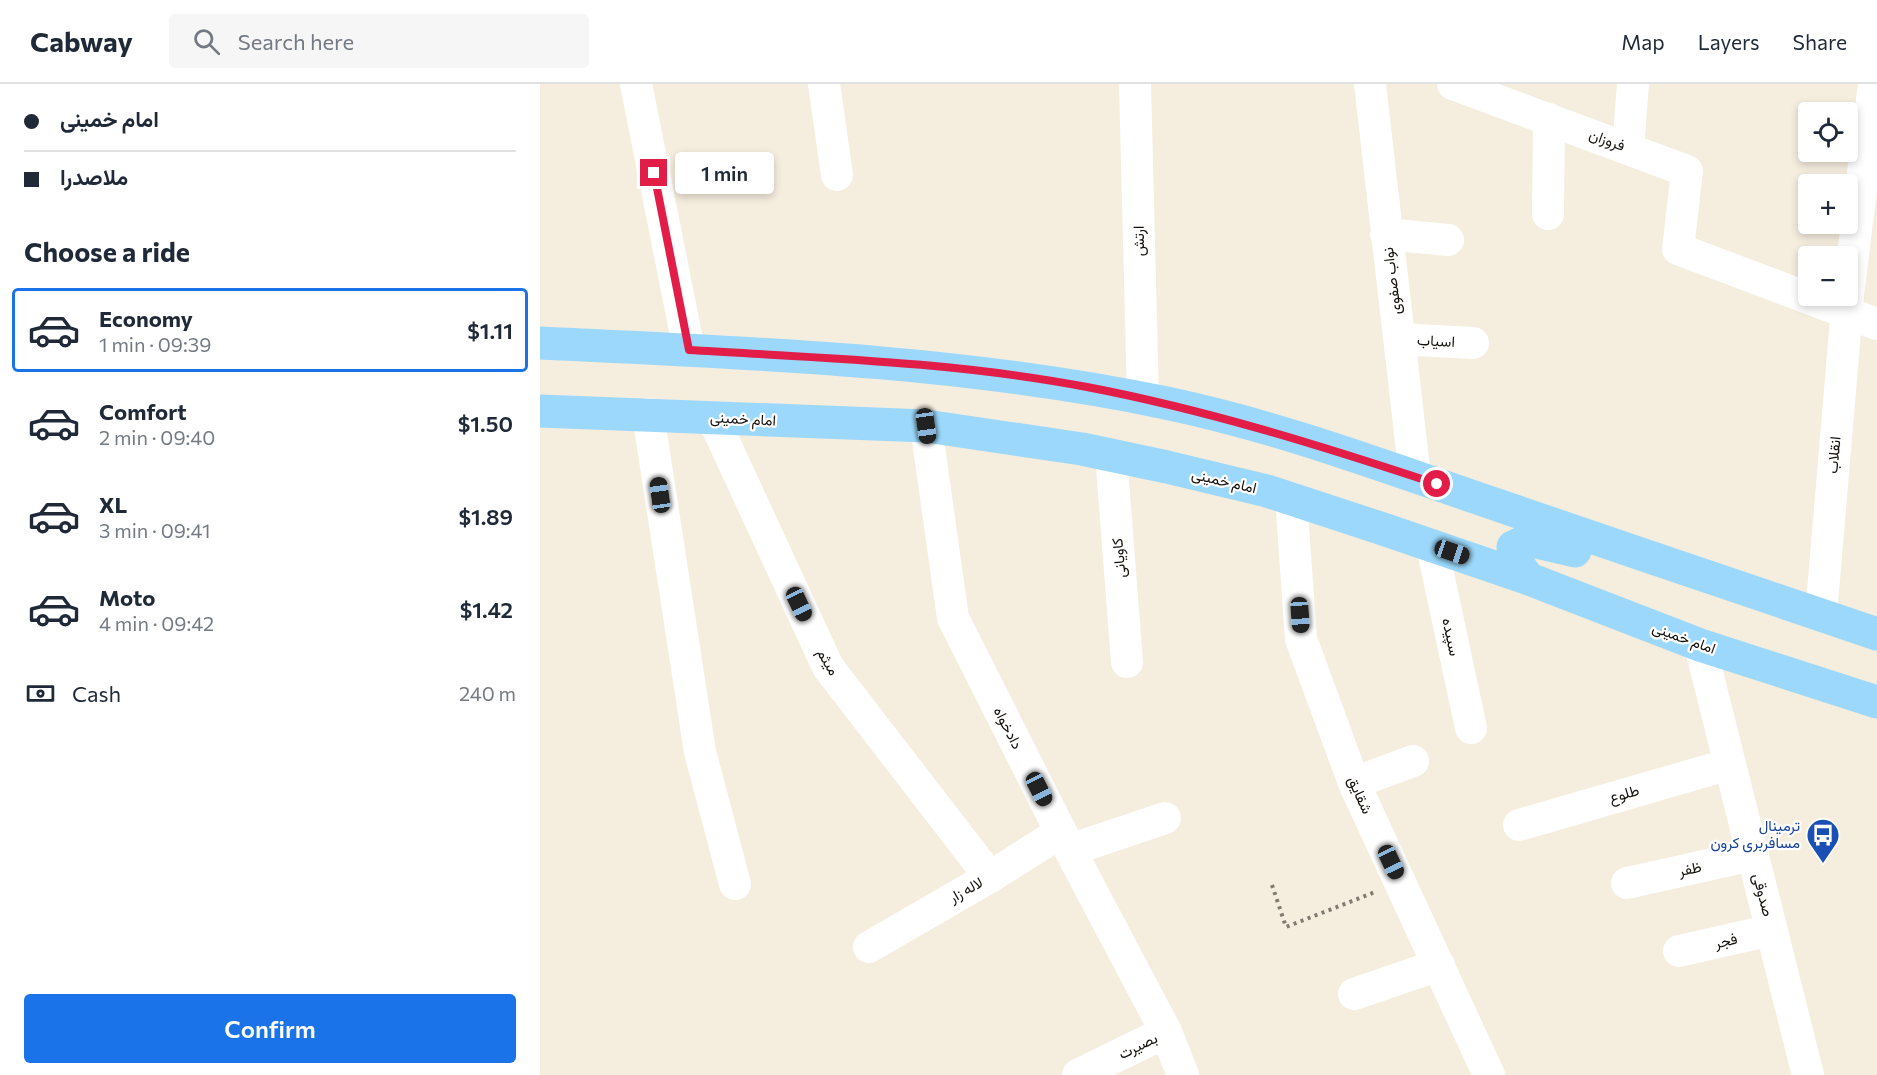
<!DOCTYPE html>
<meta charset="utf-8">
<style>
body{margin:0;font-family:Commissioner,Vazirmatn,sans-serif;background:#f6f6f7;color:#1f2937;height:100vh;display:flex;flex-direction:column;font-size:22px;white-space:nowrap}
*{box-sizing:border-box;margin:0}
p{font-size:20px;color:#747a83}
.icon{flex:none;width:33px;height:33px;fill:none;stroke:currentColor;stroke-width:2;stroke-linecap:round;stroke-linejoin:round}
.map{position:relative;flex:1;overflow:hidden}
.sheet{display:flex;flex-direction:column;background:#fff;width:540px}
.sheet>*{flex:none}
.banner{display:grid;align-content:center;height:132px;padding:0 24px;background:#fff}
.fabs{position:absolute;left:1258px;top:18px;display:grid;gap:12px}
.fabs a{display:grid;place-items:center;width:60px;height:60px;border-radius:6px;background:#fff;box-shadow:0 3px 9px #0003;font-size:30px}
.end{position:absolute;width:27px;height:27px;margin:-14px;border:8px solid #e11d48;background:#fff;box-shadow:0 0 0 3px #fff}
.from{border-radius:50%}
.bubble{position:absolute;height:42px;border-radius:6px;background:#fff;box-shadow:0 3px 9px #0003;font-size:20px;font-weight:600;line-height:42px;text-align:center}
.car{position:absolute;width:18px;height:36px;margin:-18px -9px;border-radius:8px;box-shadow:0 0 4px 2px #0007;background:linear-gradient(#222 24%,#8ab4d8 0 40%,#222 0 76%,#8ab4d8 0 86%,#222 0)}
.banner b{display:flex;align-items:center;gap:21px;height:57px;font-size:22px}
.banner b+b{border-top:2px solid #e0e1e3}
.banner i{width:15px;height:15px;background:#1f2937}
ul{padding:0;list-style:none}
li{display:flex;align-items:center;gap:18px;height:84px;margin:0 12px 9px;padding:0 12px;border:3px solid transparent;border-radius:6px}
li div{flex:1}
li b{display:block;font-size:22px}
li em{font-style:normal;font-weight:600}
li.selected{border-color:#1a73e8}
li>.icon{width:54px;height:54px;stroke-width:1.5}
h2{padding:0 24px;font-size:27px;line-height:72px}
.pay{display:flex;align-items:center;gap:15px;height:66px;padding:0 24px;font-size:22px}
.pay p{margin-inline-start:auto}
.button{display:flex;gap:12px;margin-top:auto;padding:12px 24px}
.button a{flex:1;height:69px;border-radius:6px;background:#1a73e8;color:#fff;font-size:24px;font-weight:600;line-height:69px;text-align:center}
header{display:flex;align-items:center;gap:36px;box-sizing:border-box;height:84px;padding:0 30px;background:#fff;border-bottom:2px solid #e0e1e3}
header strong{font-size:28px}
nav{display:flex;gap:33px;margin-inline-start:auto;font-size:21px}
.search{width:420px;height:54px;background:#f6f6f7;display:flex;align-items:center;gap:15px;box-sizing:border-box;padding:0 21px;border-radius:6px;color:#747a83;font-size:22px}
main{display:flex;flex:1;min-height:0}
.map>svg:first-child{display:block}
</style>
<header>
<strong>Cabway</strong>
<div class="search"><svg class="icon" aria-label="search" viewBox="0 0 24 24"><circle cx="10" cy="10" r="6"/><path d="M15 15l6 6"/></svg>Search here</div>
<nav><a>Map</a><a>Layers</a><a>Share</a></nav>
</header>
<main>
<section class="sheet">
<div class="banner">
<b><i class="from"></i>امام خمینی</b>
<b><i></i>ملاصدرا</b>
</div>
<h2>Choose a ride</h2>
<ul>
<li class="selected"><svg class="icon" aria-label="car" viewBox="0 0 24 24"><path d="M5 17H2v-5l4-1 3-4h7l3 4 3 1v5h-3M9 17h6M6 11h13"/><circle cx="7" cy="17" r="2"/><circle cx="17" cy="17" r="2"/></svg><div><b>Economy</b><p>1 min · 09:39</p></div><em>$1.11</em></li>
<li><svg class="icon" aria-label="car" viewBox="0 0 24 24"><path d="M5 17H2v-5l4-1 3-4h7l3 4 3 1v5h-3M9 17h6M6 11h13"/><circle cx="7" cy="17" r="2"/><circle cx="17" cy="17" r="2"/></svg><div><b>Comfort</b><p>2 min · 09:40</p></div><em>$1.50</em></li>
<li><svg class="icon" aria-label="car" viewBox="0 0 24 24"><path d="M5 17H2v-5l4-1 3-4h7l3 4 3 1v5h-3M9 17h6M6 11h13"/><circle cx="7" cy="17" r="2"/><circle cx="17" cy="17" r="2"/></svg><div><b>XL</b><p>3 min · 09:41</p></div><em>$1.89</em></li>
<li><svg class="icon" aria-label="car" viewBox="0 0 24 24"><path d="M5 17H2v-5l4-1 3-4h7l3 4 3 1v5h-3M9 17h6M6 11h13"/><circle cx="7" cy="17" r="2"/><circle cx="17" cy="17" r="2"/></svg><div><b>Moto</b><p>4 min · 09:42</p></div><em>$1.42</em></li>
</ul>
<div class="pay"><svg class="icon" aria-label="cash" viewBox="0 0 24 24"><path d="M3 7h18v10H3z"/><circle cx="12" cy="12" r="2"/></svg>Cash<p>240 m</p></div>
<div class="button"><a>Confirm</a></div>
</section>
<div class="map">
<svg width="1337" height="991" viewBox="0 0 1337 991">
<rect width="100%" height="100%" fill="#f5edde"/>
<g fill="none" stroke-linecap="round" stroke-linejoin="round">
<!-- path -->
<path stroke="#817b71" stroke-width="4" stroke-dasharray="3 4.5" stroke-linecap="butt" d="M732,801L746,843L835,808"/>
<!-- minor -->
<path stroke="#fff" stroke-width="32" d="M96,0L149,266
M284,0L297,91
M595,0L603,314
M830,0L875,393
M913,0L1147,87L1138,165L1337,240
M1088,64L1093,0
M1008,130L1009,35
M846,150L908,156
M1308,211L1334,0
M859,255L933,259
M108,330L160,668L195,800
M173,334L288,583L450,793
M386,342L413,534L530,766L626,948L643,991
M571,371L587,578
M751,414L761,555L814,699L949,991
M892,462L931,644
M1281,531L1308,212
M1160,561L1268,991
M814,699L873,677
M979,741L1190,680
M530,766L625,734
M1087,799L1213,771
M329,863L450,793L521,748
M1139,867L1232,846
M814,910L899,881
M538,991L626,948"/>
<!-- major -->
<path stroke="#9bd8fb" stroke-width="33" d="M0,259C210,269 420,276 626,319C732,341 835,379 937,414C1070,460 1204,505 1337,550
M0,327L386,342L542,365L627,383L727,407L846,446L989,495L1160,561L1337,618
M989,495L976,478L973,463L988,456L1035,467"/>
</g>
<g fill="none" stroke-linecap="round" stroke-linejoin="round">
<!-- route -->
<path stroke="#e11d48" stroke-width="8" d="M114,89L149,266C282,274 416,278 547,303C667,326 782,362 897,400"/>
</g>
<!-- icons -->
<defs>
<symbol id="bus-pin" viewBox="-11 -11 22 30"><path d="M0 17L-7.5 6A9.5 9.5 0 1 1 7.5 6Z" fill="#1a4fb4" stroke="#fff"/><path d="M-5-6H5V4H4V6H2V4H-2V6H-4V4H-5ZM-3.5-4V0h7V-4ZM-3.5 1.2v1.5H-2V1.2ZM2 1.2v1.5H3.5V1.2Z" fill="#fff"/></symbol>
</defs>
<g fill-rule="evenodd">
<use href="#bus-pin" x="1264" y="732" width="38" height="52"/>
</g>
<g text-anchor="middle" stroke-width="4.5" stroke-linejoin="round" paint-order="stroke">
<!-- street labels -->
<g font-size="15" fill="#15120d" stroke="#fff">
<text transform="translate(1067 56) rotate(20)" y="5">فروزان</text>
<text transform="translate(599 157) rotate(-91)" y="5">ارتش</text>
<text transform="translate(852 197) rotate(-97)" y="5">نواب صفوی</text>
<text transform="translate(896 257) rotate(3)" y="5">اسیاب</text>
<text transform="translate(203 335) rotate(3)" y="5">امام خمینی</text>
<text transform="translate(1294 371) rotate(-85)" y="5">انقلاب</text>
<text transform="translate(684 397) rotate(13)" y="5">امام خمینی</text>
<text transform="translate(579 474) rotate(-95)" y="5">کاویانی</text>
<text transform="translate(911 553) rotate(78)" y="5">سپیده</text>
<text transform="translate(1144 554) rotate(20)" y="5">امام خمینی</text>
<text transform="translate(288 578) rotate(60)" y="5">میثم</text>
<text transform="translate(468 644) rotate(63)" y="5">دادخواه</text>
<text transform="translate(1084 710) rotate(-16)" y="5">طلوع</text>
<text transform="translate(820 711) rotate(66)" y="5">شقایق</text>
<text transform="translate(1150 785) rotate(-12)" y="5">ظفر</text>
<text transform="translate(426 806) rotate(-29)" y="5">لاله زار</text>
<text transform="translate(1223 811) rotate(76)" y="5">صدوقی</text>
<text transform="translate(1186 857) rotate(-13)" y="5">فجر</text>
<text transform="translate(598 962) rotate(-26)" y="5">بصیرت</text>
</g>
<!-- transit labels -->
<g font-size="15" fill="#164399" stroke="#fff" text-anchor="end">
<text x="1260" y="747">ترمینال<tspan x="1260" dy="17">مسافربری کرون</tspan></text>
</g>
</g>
</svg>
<div class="fabs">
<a><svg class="icon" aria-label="locate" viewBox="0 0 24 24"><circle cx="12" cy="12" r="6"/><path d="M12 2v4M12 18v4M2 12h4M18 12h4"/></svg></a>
<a>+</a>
<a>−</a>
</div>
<i class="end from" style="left:897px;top:400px"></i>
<i class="end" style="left:114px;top:89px"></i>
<div class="bubble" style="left:135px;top:68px;width:99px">1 min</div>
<i class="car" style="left:386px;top:342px;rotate:172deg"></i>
<i class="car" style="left:120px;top:411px;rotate:352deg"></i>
<i class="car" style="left:912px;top:468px;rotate:109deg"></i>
<i class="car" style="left:259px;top:520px;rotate:155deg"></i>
<i class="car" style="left:760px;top:531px;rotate:176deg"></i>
<i class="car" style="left:499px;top:705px;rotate:153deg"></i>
<i class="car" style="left:851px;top:778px;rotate:155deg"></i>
</div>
</main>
